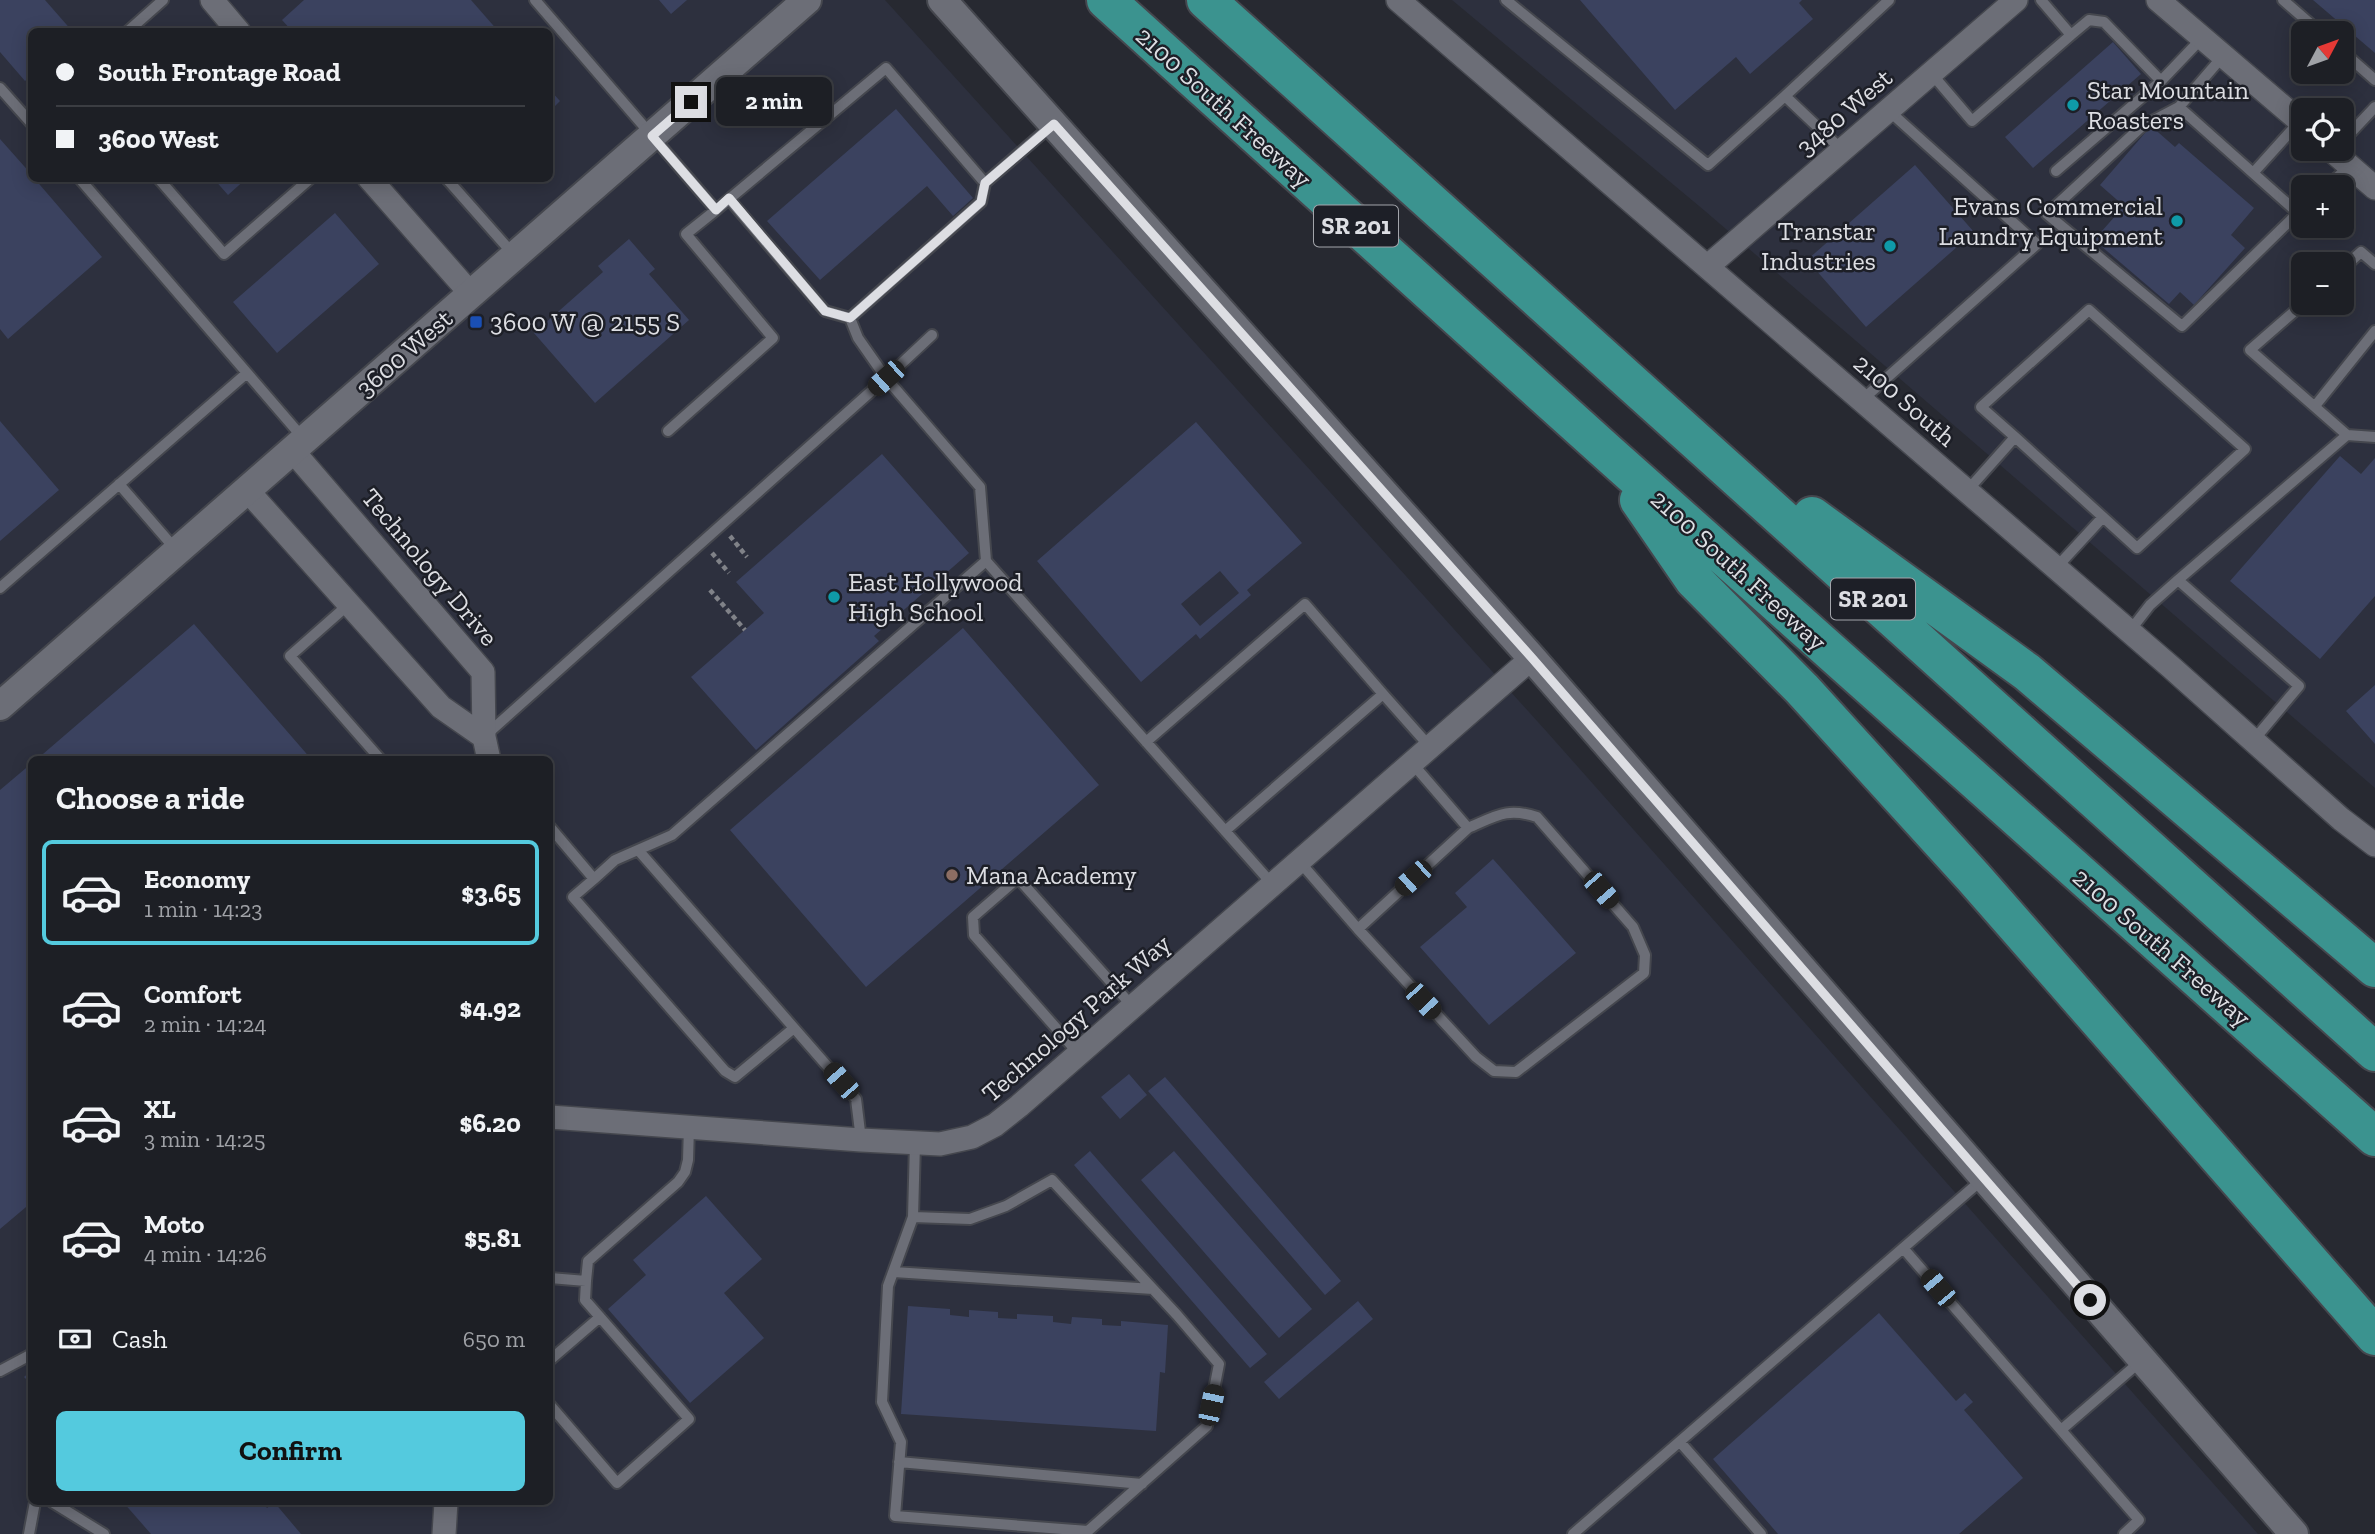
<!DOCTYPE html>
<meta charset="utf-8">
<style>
body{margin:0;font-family:"Zilla Slab",serif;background:#2a2c32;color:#f1f3f6;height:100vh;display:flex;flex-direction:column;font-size:26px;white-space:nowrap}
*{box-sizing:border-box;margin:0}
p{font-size:23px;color:#a0a2a7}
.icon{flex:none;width:38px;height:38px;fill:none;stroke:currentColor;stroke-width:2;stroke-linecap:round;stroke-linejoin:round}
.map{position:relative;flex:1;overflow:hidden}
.drawer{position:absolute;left:28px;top:756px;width:525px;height:749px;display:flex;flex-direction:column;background:#1d1f25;border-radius:10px;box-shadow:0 4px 18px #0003,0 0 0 2px #3b3d42}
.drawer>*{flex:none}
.banner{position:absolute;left:28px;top:28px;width:525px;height:154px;border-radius:10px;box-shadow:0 4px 18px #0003,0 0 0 2px #3b3d42;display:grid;align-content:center;height:154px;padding:0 28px;background:#1d1f25}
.needle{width:46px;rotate:49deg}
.buttons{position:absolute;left:2291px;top:21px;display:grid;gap:14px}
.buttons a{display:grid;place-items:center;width:63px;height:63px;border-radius:10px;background:#1d1f25;box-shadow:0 4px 18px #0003,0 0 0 2px #3b3d42;font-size:35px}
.end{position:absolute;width:32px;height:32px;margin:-16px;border:9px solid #dddee3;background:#111;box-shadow:0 0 0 4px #111}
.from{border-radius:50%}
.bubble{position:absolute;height:49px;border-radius:10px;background:#1d1f25;box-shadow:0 4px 18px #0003,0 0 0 2px #3b3d42;font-size:23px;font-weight:700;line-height:49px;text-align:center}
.car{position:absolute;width:21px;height:42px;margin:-21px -10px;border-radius:9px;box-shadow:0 0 5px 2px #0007;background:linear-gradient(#222 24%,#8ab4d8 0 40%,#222 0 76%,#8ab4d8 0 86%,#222 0)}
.banner b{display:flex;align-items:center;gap:24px;height:66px;font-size:26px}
.banner b+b{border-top:2px solid #3b3d42}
.banner i{width:18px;height:18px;background:#f1f3f6}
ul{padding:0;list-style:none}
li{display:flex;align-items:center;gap:21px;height:105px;margin:0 14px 10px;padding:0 14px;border:4px solid transparent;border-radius:10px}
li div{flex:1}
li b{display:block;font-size:26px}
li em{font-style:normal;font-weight:700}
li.active{border-color:#54cade}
li>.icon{width:63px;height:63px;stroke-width:1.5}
h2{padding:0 28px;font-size:32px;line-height:84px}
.pay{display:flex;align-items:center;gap:18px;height:77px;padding:0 28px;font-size:26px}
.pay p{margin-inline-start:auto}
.cta{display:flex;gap:14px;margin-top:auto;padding:14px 28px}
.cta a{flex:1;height:80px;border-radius:10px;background:#54cade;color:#111;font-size:28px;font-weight:700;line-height:80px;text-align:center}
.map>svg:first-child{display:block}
</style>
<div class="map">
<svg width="2375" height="1534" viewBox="0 0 2375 1534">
<rect width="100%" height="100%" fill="#272931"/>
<!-- built -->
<path fill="#2d303e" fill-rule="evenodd" d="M0,0H885L1547,732L2258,1534H0ZM32,32H550V178H32ZM32,760H550V1502H32Z
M1452,0H2375V788L1705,211ZM2303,33H2342V72H2303ZM2303,110H2342V149H2303ZM2303,187H2342V226H2303ZM2303,264H2342V303H2303Z"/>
<!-- building -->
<path fill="#3b425f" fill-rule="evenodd" d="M0,0H45L73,32H32V75L25,81L0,52Z
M304,0H471L499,32H293L282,20Z
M659,0H687L671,14Z
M1580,0H1802L1799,3L1813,19L1750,74L1736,57L1675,110Z
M2313,0H2375V53Z
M2113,42L2141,74L2033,168L2005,137Z
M550,90L560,101L550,111Z
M896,109L973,198L953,216L927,186L820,280L767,221Z
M2151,126L2175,147L2179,143L2254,208L2231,235L2245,248L2194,305L2180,292L2169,304L2094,240L2124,206L2100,185Z
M0,139L32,175V178H34L102,257L8,339L0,329Z
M1915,165L1974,232L1866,327L1807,260Z
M213,178H247L228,195Z
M335,213L379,264L277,353L233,302Z
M629,239L655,269L649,274L689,320L595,403L534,333L603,272L598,266Z
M0,421L59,490L0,541Z
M1196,422L1302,543L1247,590L1251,595L1200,639L1196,634L1141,682L1037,561ZM1220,571L1239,593L1200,626L1181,604Z
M882,454L969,553L874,636L879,641L756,750L691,677L764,613L736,582Z
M2340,456L2361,474L2375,458V596L2320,659L2230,581Z
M194,624L312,760H36Z
M963,628L1099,785L866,987L730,830Z
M2375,685V744L2346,711Z
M32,763V1202L0,1229V790Z
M1493,859L1576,953L1489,1025L1420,947L1467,907L1455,893Z
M1129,1074L1147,1095L1120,1119L1101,1097Z
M1165,1077L1341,1281L1325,1295L1148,1091Z
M1090,1151L1267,1354L1250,1368L1074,1165Z
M1174,1151L1312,1309L1279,1338L1141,1180Z
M706,1196L762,1259L724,1293L764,1338L690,1403L608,1309L646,1275L633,1260Z
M1358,1301L1373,1319L1279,1399L1264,1382Z
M908,1306L950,1309V1315L969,1317V1310L998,1312V1318L1017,1319V1314L1053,1316V1322L1071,1324L1072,1317L1102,1319V1325L1121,1326V1321L1168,1325L1165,1373L1160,1372L1156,1431L901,1414Z
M1879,1313L1956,1401L1965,1393L1973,1402L1964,1410L2023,1478L1959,1534H1778L1713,1459Z
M32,1370V1385L24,1377Z
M123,1502H262L267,1508L274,1502L301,1534H151Z"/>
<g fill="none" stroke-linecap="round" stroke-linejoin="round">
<defs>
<path id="service" d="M535,0L716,210L886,68L985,183L1051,126
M1506,0L1708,165L1785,96
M2283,0L2321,33
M127,32L163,0
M2071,35L2089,20L2104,22L2161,81L2202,38
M2342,51L2375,80
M2223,56L2179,107L2141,127L2047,214L2182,326L2303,208
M1931,73L1972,121L2071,35L2041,0
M0,88L32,124
M2179,107L2298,213
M2342,142L2375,107
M1842,150L1785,96L1889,0
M2056,171L2161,81
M2254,172L2300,121
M79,178L303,438
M158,178L224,254L311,178
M446,178L514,255
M2326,187L2350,166
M729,199L825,311L850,318
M2342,269L2361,252L2375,264
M932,335L886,378L858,338L850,318L981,202L985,183
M1862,400L2037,244L1888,110
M2315,406L2375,331
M668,431L773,338L686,234L716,210
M2347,435L2375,437
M119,484L177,551
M1967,491L2015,437L1981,407L2089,310L2245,449L2137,548L2015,437
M2056,568L2103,517
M0,588L247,373
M349,604L290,656L381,760
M2129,632L2150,605L2178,580
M486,735L886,378L980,487L986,561L1273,885
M2253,741L2299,686L2178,580L2347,435L2250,350L2304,303
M1146,742L1305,604L1383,694
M550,827L594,879L615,860L672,835L986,561
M1225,831L1383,694L1430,747
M1299,861L1358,929L1468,828L1412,763
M594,879L573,897L725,1071L735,1077L794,1028L639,851
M1358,929L1476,1057L1494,1071L1516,1072L1644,973L1645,955L1633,927L1537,817C1507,807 1496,816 1468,828
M794,1028L856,1099L861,1140
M1079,1054L974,935L973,917L1018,878L1133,1007
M913,1217L970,1219L1006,1206L1052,1180L1177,1315L1219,1364L1207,1426L1088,1531L895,1516L901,1442L882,1402L888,1286L913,1217L915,1143
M1903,1248L2061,1430
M894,1272L1153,1289
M550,1278L586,1281L585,1300L689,1419L617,1483L550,1405
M586,1281L588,1261L678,1182L685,1172L688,1160L689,1127
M550,1360L600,1317
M0,1371L32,1354
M1680,1442L1761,1534
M899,1462L1142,1484
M52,1502L104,1534
M29,1534L35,1502
M1573,1534L1984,1178
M2124,1534L2139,1520L2061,1430L2142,1360"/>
<path id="minor" d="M212,0L239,32
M1398,0L2172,668L2341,819L2375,845
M2158,0L2303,124
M2330,149L2375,188
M369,178L471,294
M1708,266L2016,0
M292,450L483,672L484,737L489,760
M247,490L441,707L484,737
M550,1117L861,1140L940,1144L972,1137L995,1125L1019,1106L1532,658
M444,1534L446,1502"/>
<path id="tertiary" d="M942,0L1532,658L2294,1534
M0,706L807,0"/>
<path id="motorway" d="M1106,0L1607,452L2375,1137
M1206,0L2375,1052
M1639,500L1694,580L1802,689L1974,878L2375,1336
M1812,516L2027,672L2375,968"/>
</defs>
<!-- service casing -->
<use href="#service" stroke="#45474e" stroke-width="14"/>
<!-- minor casing -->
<use href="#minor" stroke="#45474e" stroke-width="26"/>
<!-- tertiary casing -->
<use href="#tertiary" stroke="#45474e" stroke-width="32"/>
<!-- motorway casing -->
<use href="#motorway" stroke="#45474e" stroke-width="42"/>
<!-- path -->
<path stroke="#808288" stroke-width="4.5" stroke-dasharray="5 3.5" stroke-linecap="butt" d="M730,536L747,557
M712,553L729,573
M710,590L745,630"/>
<!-- service -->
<use href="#service" stroke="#6c6e77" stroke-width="10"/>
<!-- minor -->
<use href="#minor" stroke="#6c6e77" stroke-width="23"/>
<!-- tertiary -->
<use href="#tertiary" stroke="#6c6e77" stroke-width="28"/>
<!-- motorway -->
<use href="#motorway" stroke="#3b938f" stroke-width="38"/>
</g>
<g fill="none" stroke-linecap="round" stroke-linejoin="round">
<!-- route -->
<path stroke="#dddee3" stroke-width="9" d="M691,102L652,136L716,210L729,198L825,311L850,318L981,202L985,183L1054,124L1532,658L2090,1300"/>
</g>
<!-- markers -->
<g fill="#0f9aa8" stroke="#1d1f27" stroke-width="2.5">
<circle cx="2073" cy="105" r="7"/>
<circle cx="2177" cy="221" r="7"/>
<circle cx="1890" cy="246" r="7"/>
<circle cx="834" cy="597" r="7"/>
</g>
<rect fill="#1a4fb4" stroke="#1d1f27" stroke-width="2.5" x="469" y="315" width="14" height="14" rx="3.5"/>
<circle fill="#8d6e63" stroke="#1d1f27" stroke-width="2.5" cx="952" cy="875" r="7"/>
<g text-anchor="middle" stroke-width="5" stroke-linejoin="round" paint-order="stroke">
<!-- shield labels -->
<g fill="#1d1f27" stroke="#a3a5ab" stroke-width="2">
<rect x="1314" y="205.5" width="84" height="41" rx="5"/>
<rect x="1831" y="578.5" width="84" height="41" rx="5"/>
</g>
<g font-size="24" font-weight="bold" fill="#dddee3">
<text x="1356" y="234">SR 201</text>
<text x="1873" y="607">SR 201</text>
</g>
<!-- poi labels -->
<g font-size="26" fill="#dddee3" stroke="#1d1f27" text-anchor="start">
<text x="2087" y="99">Star Mountain<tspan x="2087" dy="30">Roasters</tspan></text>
<text x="2163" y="215" text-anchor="end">Evans Commercial<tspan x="2163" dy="30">Laundry Equipment</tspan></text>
<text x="1876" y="240" text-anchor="end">Transtar<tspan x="1876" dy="30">Industries</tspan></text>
<text x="490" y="331">3600 W @ 2155 S</text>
<text x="848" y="591">East Hollywood<tspan x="848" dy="30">High School</tspan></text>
<text x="966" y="884">Mana Academy</text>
</g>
<!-- street labels -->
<g font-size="26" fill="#dddee3" stroke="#1d1f27">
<text transform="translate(1224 107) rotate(42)" y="9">2100 South Freeway</text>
<text transform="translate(1844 112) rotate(-41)" y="9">3480 West</text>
<text transform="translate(404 353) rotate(-41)" y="9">3600 West</text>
<text transform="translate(1905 400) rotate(41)" y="9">2100 South</text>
<text transform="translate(430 567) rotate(50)" y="9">Technology Drive</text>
<text transform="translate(1739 570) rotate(42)" y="9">2100 South Freeway</text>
<text transform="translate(2162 947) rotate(41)" y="9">2100 South Freeway</text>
<text transform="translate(1076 1018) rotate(-41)" y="9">Technology Park Way</text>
</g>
</g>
</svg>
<div class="buttons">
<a><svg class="needle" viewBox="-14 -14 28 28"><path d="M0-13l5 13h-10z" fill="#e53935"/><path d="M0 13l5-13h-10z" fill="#a0a2a7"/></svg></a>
<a><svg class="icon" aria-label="locate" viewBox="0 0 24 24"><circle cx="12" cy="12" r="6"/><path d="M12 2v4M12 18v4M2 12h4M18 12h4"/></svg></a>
<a>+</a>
<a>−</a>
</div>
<i class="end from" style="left:2090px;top:1300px"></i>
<i class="end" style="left:691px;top:102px"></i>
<div class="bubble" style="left:716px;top:77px;width:116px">2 min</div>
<i class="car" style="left:886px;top:378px;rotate:228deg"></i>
<i class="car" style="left:1413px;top:878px;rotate:228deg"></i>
<i class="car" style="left:1601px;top:890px;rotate:139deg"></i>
<i class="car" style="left:1423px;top:1001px;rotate:137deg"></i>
<i class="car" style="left:841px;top:1081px;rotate:319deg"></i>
<i class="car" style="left:1938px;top:1288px;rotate:320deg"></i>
<i class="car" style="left:1211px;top:1405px;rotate:12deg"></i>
<div class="banner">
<b><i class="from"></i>South Frontage Road</b>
<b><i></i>3600 West</b>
</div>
<section class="drawer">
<h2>Choose a ride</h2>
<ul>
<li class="active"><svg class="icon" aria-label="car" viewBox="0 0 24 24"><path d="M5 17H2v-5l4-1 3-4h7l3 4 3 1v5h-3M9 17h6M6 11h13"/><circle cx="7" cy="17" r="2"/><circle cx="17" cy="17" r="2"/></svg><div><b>Economy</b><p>1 min · 14:23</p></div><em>$3.65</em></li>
<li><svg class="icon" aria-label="car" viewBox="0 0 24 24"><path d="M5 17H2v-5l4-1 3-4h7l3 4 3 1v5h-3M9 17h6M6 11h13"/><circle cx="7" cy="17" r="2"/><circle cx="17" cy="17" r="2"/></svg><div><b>Comfort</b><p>2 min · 14:24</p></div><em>$4.92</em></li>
<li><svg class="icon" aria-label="car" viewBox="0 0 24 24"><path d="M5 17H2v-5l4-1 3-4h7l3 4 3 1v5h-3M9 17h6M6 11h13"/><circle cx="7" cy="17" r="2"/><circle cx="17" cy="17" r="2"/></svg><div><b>XL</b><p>3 min · 14:25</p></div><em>$6.20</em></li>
<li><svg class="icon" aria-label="car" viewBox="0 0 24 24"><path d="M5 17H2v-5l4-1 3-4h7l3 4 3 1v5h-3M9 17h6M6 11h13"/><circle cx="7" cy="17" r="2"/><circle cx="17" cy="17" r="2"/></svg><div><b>Moto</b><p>4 min · 14:26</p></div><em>$5.81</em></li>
</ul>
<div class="pay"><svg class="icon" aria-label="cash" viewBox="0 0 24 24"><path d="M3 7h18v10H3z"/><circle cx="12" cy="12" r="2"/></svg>Cash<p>650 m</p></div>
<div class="cta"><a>Confirm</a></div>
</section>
</div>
